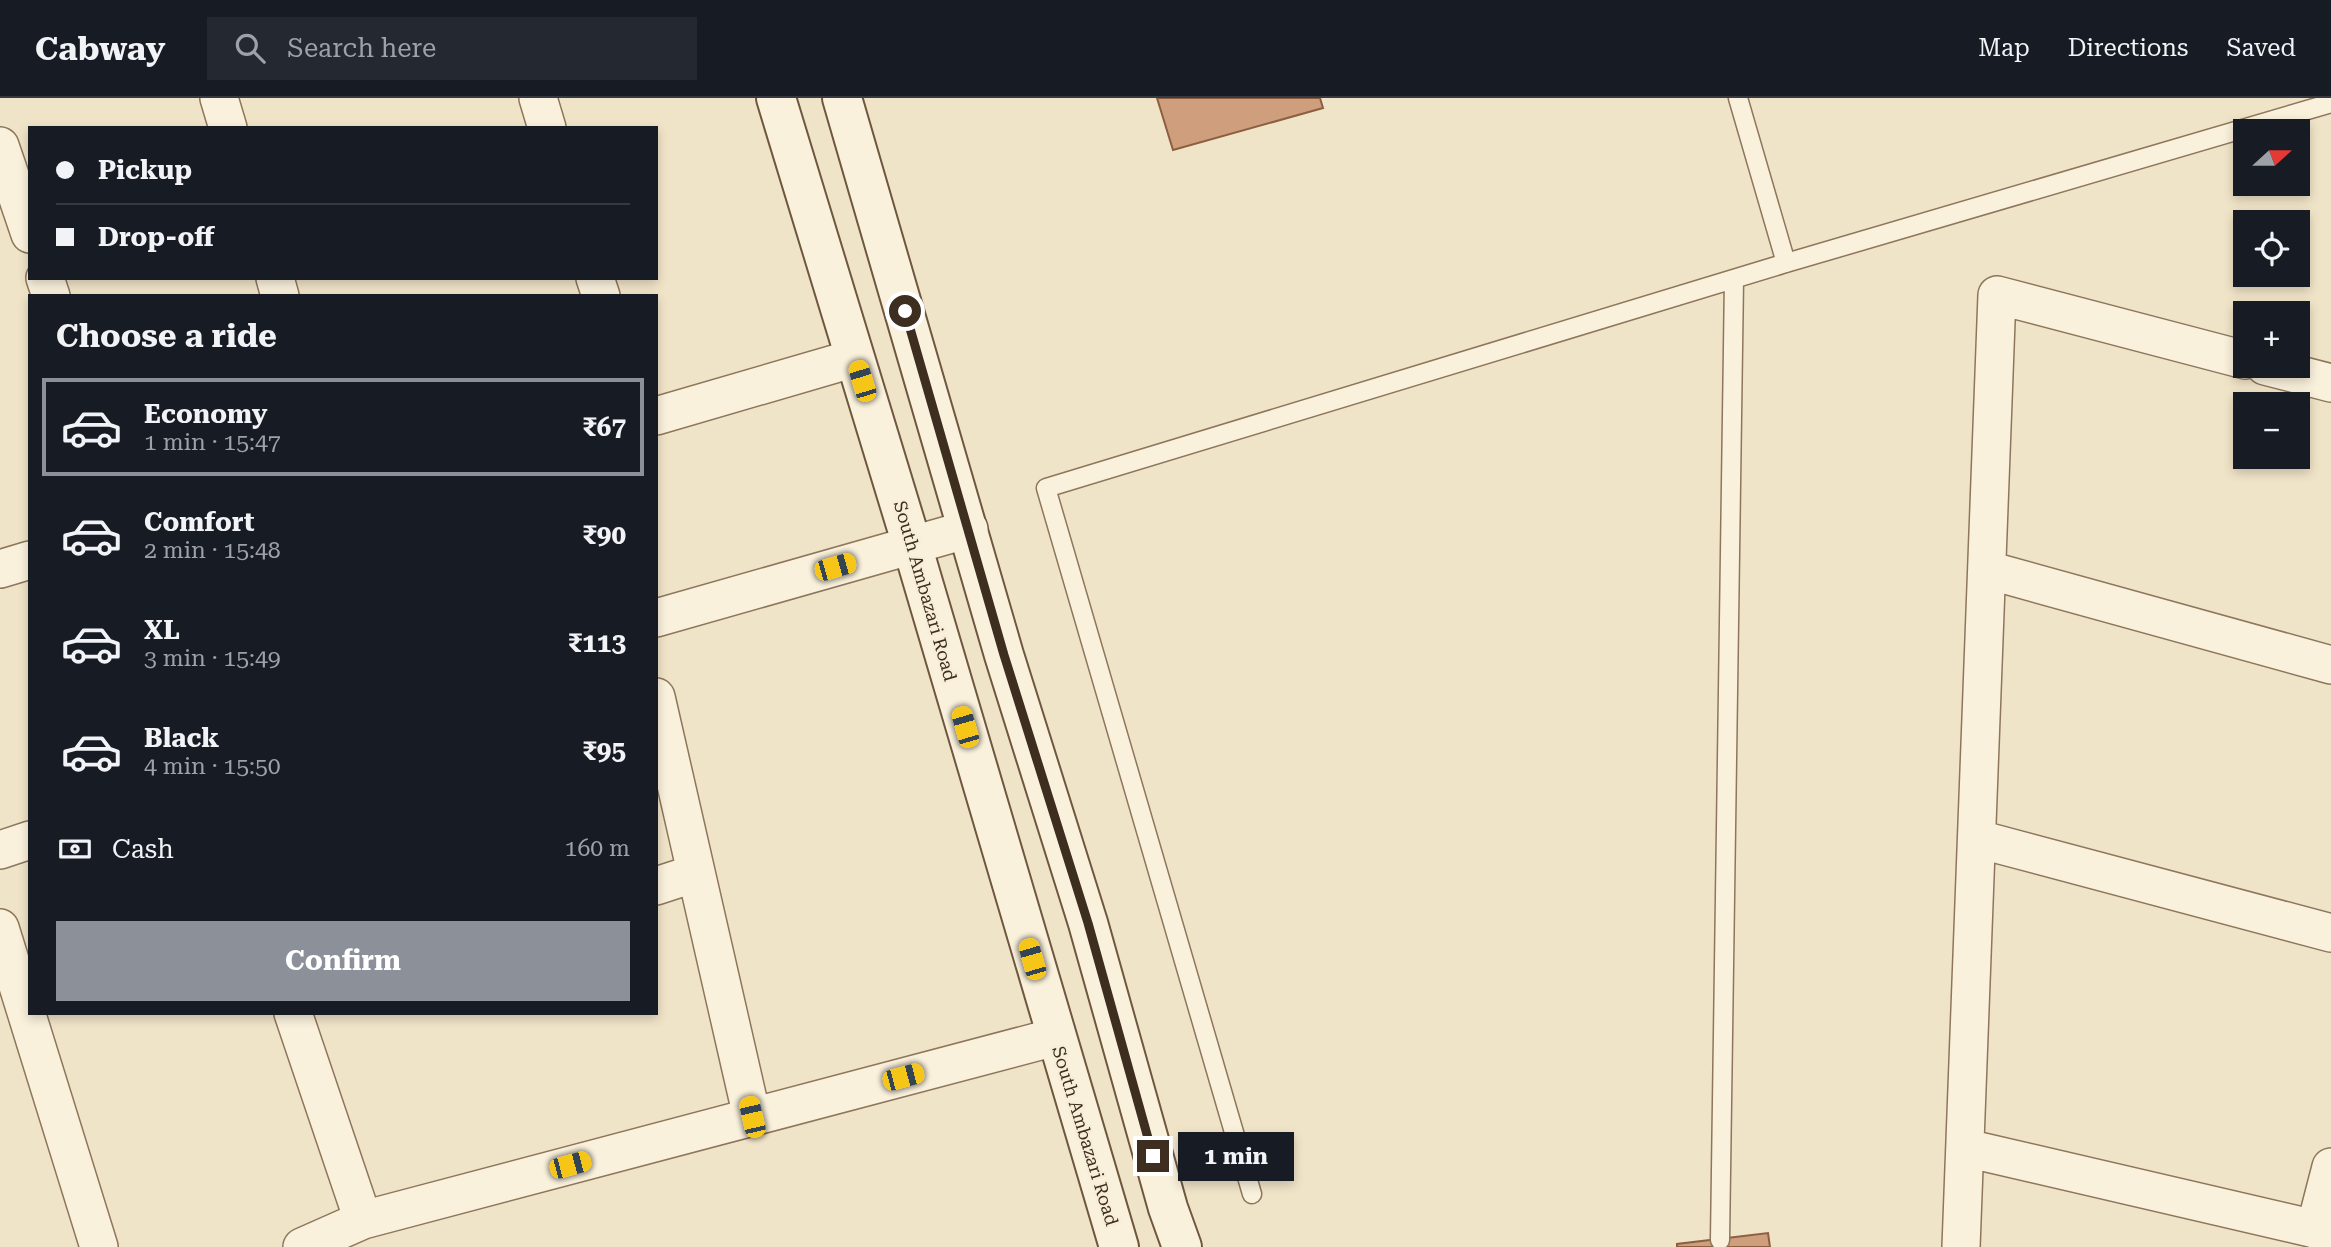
<!DOCTYPE html>
<meta charset="utf-8">
<style>
body{margin:0;font-family:"Roboto Serif",serif;background:#242831;color:#f1f3f6;height:100vh;display:flex;flex-direction:column;font-size:26px;white-space:nowrap}
*{box-sizing:border-box;margin:0}
p{font-size:23px;color:#9ea1a6}
.icon{flex:none;width:38px;height:38px;fill:none;stroke:currentColor;stroke-width:2;stroke-linecap:round;stroke-linejoin:round}
.map{position:relative;flex:1;overflow:hidden}
.details{position:absolute;left:28px;top:196px;width:630px;height:721px;display:flex;flex-direction:column;background:#171b24;border-radius:0px;box-shadow:0 4px 10px #0003}
.details>*{flex:none}
.top-card{position:absolute;left:28px;top:28px;width:630px;height:154px;border-radius:0px;box-shadow:0 4px 10px #0003;display:grid;align-content:center;height:154px;padding:0 28px;background:#171b24}
.needle{width:46px;rotate:69deg}
.controls{position:absolute;left:2233px;top:21px;display:grid;gap:14px}
.controls a{display:grid;place-items:center;width:77px;height:77px;border-radius:0px;background:#171b24;box-shadow:0 4px 10px #0003;font-size:35px}
.end{position:absolute;width:32px;height:32px;margin:-16px;border:9px solid #3d2e20;background:#fff;box-shadow:0 0 0 4px #fff}
.from{border-radius:50%}
.bubble{position:absolute;height:49px;border-radius:0px;background:#171b24;box-shadow:0 4px 10px #0003;font-size:23px;font-weight:700;line-height:49px;text-align:center}
.car{position:absolute;width:21px;height:42px;margin:-21px -10px;border-radius:9px;box-shadow:0 0 5px 2px #0007;background:linear-gradient(#f5c518 24%,#345 0 40%,#f5c518 0 76%,#345 0 86%,#f5c518 0)}
.top-card b{display:flex;align-items:center;gap:24px;height:66px;font-size:26px}
.top-card b+b{border-top:2px solid #363941}
.top-card i{width:18px;height:18px;background:#f1f3f6}
ul{padding:0;list-style:none}
li{display:flex;align-items:center;gap:21px;height:98px;margin:0 14px 10px;padding:0 14px;border:4px solid transparent;border-radius:0px}
li div{flex:1}
li b{display:block;font-size:26px}
li em{font-style:normal;font-weight:700}
li.on{border-color:#8c9099}
li>.icon{width:63px;height:63px;stroke-width:1.5}
h2{padding:0 28px;font-size:32px;line-height:84px}
.pay{display:flex;align-items:center;gap:18px;height:77px;padding:0 28px;font-size:26px}
.pay p{margin-inline-start:auto}
.cta{display:flex;gap:14px;margin-top:auto;padding:14px 28px}
.cta a{flex:1;height:80px;border-radius:0px;background:#8c9099;color:#fff;font-size:28px;font-weight:700;line-height:80px;text-align:center}
header{display:flex;align-items:center;gap:42px;box-sizing:border-box;height:98px;padding:0 35px;background:#171b24;border-bottom:2px solid #363941}
header strong{font-size:33px}
nav{display:flex;gap:38px;margin-inline-start:auto;font-size:24px}
.search{width:490px;height:63px;background:#242831;display:flex;align-items:center;gap:18px;box-sizing:border-box;padding:0 24px;border-radius:0px;color:#9ea1a6;font-size:26px}
.map>svg:first-child{display:block}
</style>
<header>
<strong>Cabway</strong>
<div class="search"><svg class="icon" aria-label="search" viewBox="0 0 24 24"><circle cx="10" cy="10" r="6"/><path d="M15 15l6 6"/></svg>Search here</div>
<nav><a>Map</a><a>Directions</a><a>Saved</a></nav>
</header>
<div class="map">
<svg width="2331" height="1149" viewBox="0 0 2331 1149">
<rect width="100%" height="100%" fill="#f0e4c8"/>
<!-- building -->
<path fill="#cf9f7d" stroke="#8d5f41" stroke-width="2" d="M1157,0H1320L1323,10L1173,52Z
M1768,1135L1770,1149H1677V1146Z"/>
<g fill="none" stroke-linecap="round" stroke-linejoin="round">
<defs>
<path id="service" d="M1738,0L1786,165
M1252,1096L1046,390L1786,165L2331,5
M1720,1142L1734,181"/>
<path id="minor" d="M219,0L228,30
M538,0L547,30
M0,48L30,136
M45,180L51,198
M275,180L280,198
M595,180L601,198
M2265,268L2331,285
M656,318L855,260
M0,471L30,462
M1988,472L2331,567
M656,520L969,431
M656,599L752,1019
M1978,741L2331,835
M0,752L30,742
M656,788L696,775
M0,830L99,1149
M293,915L363,1122
M1966,1050L2315,1131L2331,1140
M2315,1131L2331,1069
M302,1149L363,1122L1055,939
M1961,1149L1997,197L2245,262"/>
<path id="secondary" d="M776,0L912,447L1119,1149
M842,0L1004,557L1088,825L1168,1110L1182,1149"/>
</defs>
<!-- service casing -->
<use href="#service" stroke="#8d765c" stroke-width="21"/>
<!-- minor casing -->
<use href="#minor" stroke="#8d765c" stroke-width="40"/>
<!-- secondary casing -->
<use href="#secondary" stroke="#6f573f" stroke-width="42"/>
<!-- service -->
<use href="#service" stroke="#faf1dc" stroke-width="18"/>
<!-- minor -->
<use href="#minor" stroke="#faf1dc" stroke-width="37"/>
<!-- secondary -->
<use href="#secondary" stroke="#faf1dc" stroke-width="38"/>
</g>
<g fill="none" stroke-linecap="round" stroke-linejoin="round">
<!-- route -->
<path stroke="#3d2e20" stroke-width="9" d="M905,213L1004,557L1088,825L1153,1058"/>
</g>
<g text-anchor="middle" stroke-width="5" stroke-linejoin="round" paint-order="stroke">
<!-- street labels -->
<g font-size="18" fill="#3d2e20" stroke="#f7eed8">
<text transform="translate(925 493) rotate(74)" y="6">South Ambazari Road</text>
<text transform="translate(1085 1038) rotate(73)" y="6">South Ambazari Road</text>
</g>
</g>
</svg>
<div class="controls">
<a><svg class="needle" viewBox="-14 -14 28 28"><path d="M0-13l5 13h-10z" fill="#e53935"/><path d="M0 13l5-13h-10z" fill="#9ea1a6"/></svg></a>
<a><svg class="icon" aria-label="locate" viewBox="0 0 24 24"><circle cx="12" cy="12" r="6"/><path d="M12 2v4M12 18v4M2 12h4M18 12h4"/></svg></a>
<a>+</a>
<a>−</a>
</div>
<i class="end from" style="left:905px;top:213px"></i>
<i class="end" style="left:1153px;top:1058px"></i>
<div class="bubble" style="left:1178px;top:1034px;width:116px">1 min</div>
<i class="car" style="left:862px;top:283px;rotate:343deg"></i>
<i class="car" style="left:835px;top:469px;rotate:74deg"></i>
<i class="car" style="left:965px;top:629px;rotate:344deg"></i>
<i class="car" style="left:1032px;top:861px;rotate:344deg"></i>
<i class="car" style="left:903px;top:979px;rotate:75deg"></i>
<i class="car" style="left:752px;top:1019px;rotate:347deg"></i>
<i class="car" style="left:570px;top:1067px;rotate:75deg"></i>
<div class="top-card">
<b><i class="from"></i>Pickup</b>
<b><i></i>Drop-off</b>
</div>
<section class="details">
<h2>Choose a ride</h2>
<ul>
<li class="on"><svg class="icon" aria-label="car" viewBox="0 0 24 24"><path d="M5 17H2v-5l4-1 3-4h7l3 4 3 1v5h-3M9 17h6M6 11h13"/><circle cx="7" cy="17" r="2"/><circle cx="17" cy="17" r="2"/></svg><div><b>Economy</b><p>1 min · 15:47</p></div><em>₹67</em></li>
<li><svg class="icon" aria-label="car" viewBox="0 0 24 24"><path d="M5 17H2v-5l4-1 3-4h7l3 4 3 1v5h-3M9 17h6M6 11h13"/><circle cx="7" cy="17" r="2"/><circle cx="17" cy="17" r="2"/></svg><div><b>Comfort</b><p>2 min · 15:48</p></div><em>₹90</em></li>
<li><svg class="icon" aria-label="car" viewBox="0 0 24 24"><path d="M5 17H2v-5l4-1 3-4h7l3 4 3 1v5h-3M9 17h6M6 11h13"/><circle cx="7" cy="17" r="2"/><circle cx="17" cy="17" r="2"/></svg><div><b>XL</b><p>3 min · 15:49</p></div><em>₹113</em></li>
<li><svg class="icon" aria-label="car" viewBox="0 0 24 24"><path d="M5 17H2v-5l4-1 3-4h7l3 4 3 1v5h-3M9 17h6M6 11h13"/><circle cx="7" cy="17" r="2"/><circle cx="17" cy="17" r="2"/></svg><div><b>Black</b><p>4 min · 15:50</p></div><em>₹95</em></li>
</ul>
<div class="pay"><svg class="icon" aria-label="cash" viewBox="0 0 24 24"><path d="M3 7h18v10H3z"/><circle cx="12" cy="12" r="2"/></svg>Cash<p>160 m</p></div>
<div class="cta"><a>Confirm</a></div>
</section>
</div>
